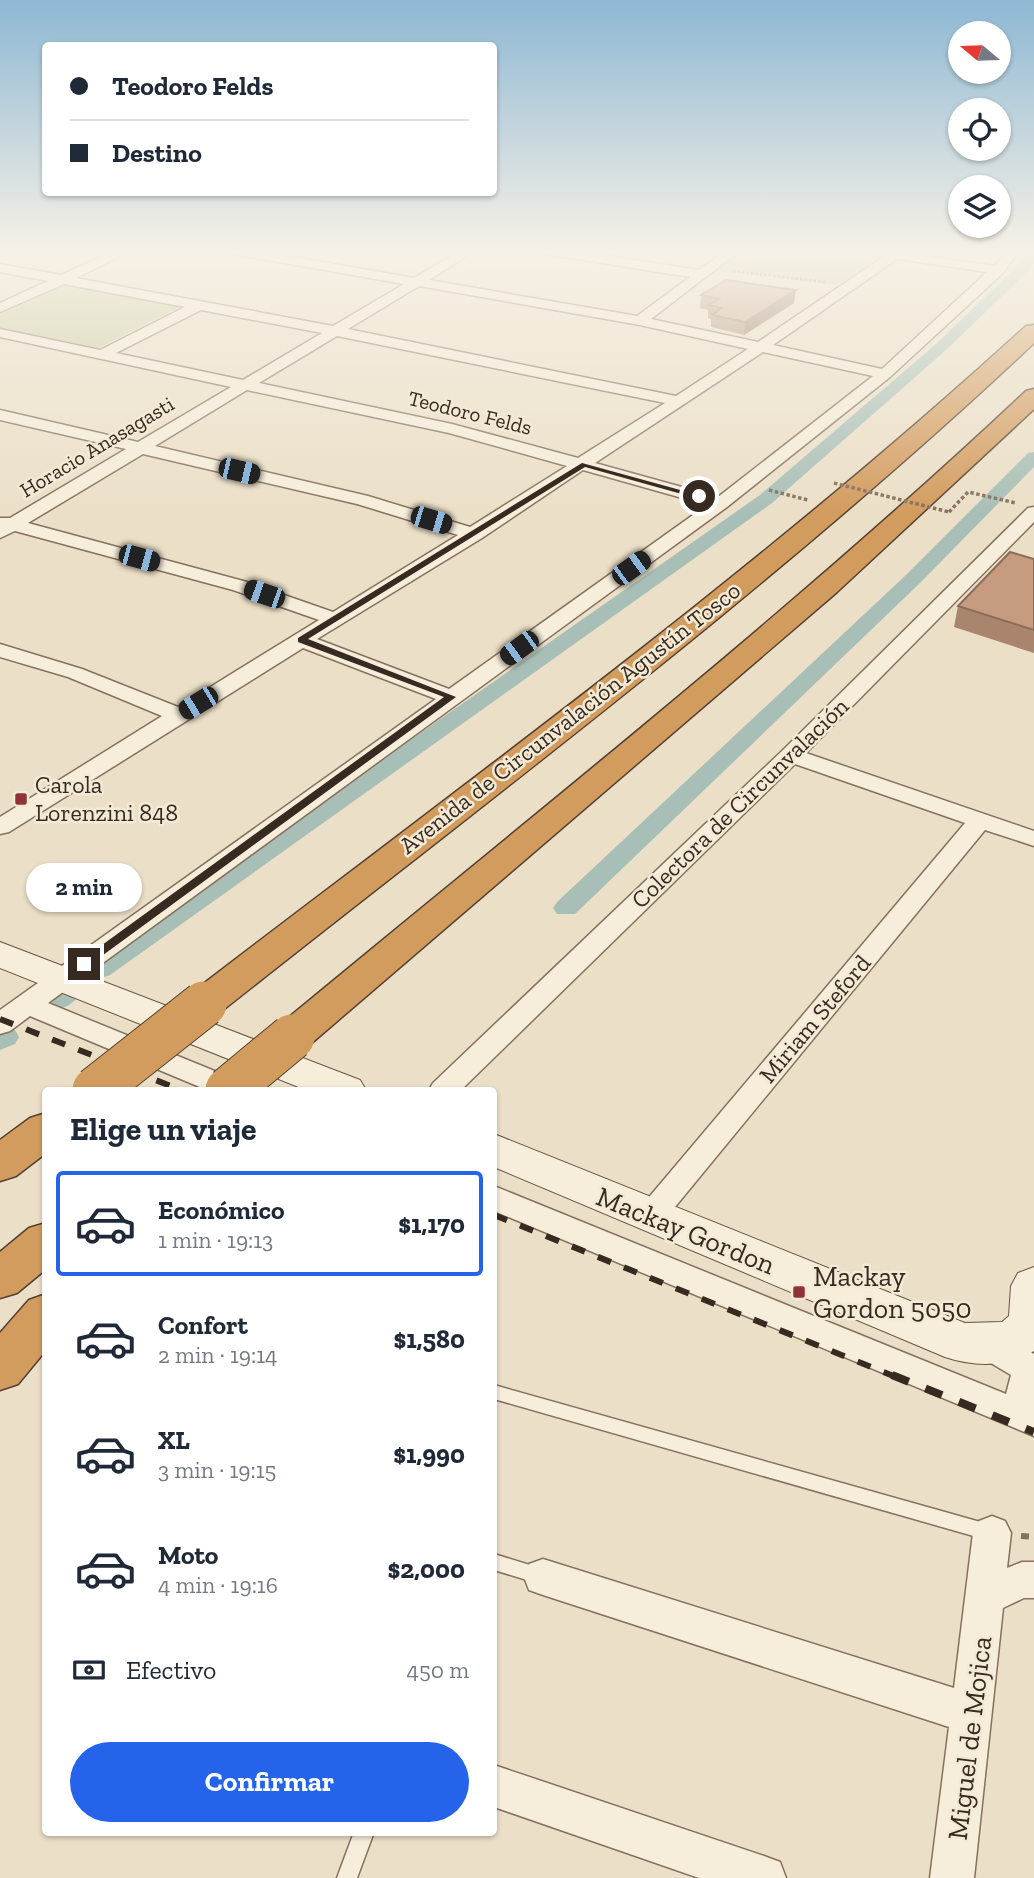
<!DOCTYPE html>
<html lang="es">
<meta charset="utf-8">
<style>
body{margin:0;font-family:"Zilla Slab",serif;background:#f6f6f7;color:#1f2937;height:100vh;display:flex;flex-direction:column;font-size:26px;white-space:nowrap}
*{box-sizing:border-box;margin:0}
p{font-size:23px;color:#747a83}
.icon{flex:none;width:38px;height:38px;fill:none;stroke:currentColor;stroke-width:2;stroke-linecap:round;stroke-linejoin:round}
.map{position:relative;flex:1;overflow:hidden}
.panel{position:absolute;left:42px;top:1087px;width:455px;height:749px;display:flex;flex-direction:column;background:#fff;border-radius:7px;box-shadow:0 2px 5px #0004}
.panel>*{flex:none}
.hud{position:absolute;left:42px;top:42px;width:455px;height:154px;border-radius:7px;box-shadow:0 2px 5px #0004;display:grid;align-content:center;height:154px;padding:0 28px;background:#fff}
.needle{width:46px;rotate:289deg}
.tools{position:absolute;left:948px;top:21px;display:grid;gap:14px}
.tools a{display:grid;place-items:center;width:63px;height:63px;border-radius:50%;background:#fff;box-shadow:0 2px 5px #0004;font-size:35px}
.end{position:absolute;width:32px;height:32px;margin:-16px;border:9px solid #372a20;background:#fff;box-shadow:0 0 0 4px #fff}
.from{border-radius:50%}
.bubble{position:absolute;height:49px;border-radius:24px;background:#fff;box-shadow:0 2px 5px #0004;font-size:23px;font-weight:700;line-height:49px;text-align:center}
.car{position:absolute;width:21px;height:42px;margin:-21px -10px;border-radius:9px;box-shadow:0 0 5px 2px #0007;background:linear-gradient(#222 24%,#8ab4d8 0 40%,#222 0 76%,#8ab4d8 0 86%,#222 0)}
.hud b{display:flex;align-items:center;gap:24px;height:66px;font-size:26px}
.hud b+b{border-top:2px solid #e0e1e3}
.hud i{width:18px;height:18px;background:#1f2937}
ul{padding:0;list-style:none}
li{display:flex;align-items:center;gap:21px;height:105px;margin:0 14px 10px;padding:0 14px;border:4px solid transparent;border-radius:7px}
li div{flex:1}
li b{display:block;font-size:26px}
li em{font-style:normal;font-weight:700}
li.on{border-color:#2563eb}
li>.icon{width:63px;height:63px;stroke-width:1.5}
h2{padding:0 28px;font-size:32px;line-height:84px}
.pay{display:flex;align-items:center;gap:18px;height:77px;padding:0 28px;font-size:26px}
.pay p{margin-inline-start:auto}
.button{display:flex;gap:14px;margin-top:auto;padding:14px 28px}
.button a{flex:1;height:80px;border-radius:42px;background:#2563eb;color:#fff;font-size:28px;font-weight:700;line-height:80px;text-align:center}
.map>svg:first-child{display:block}
</style>
<div class="map">
<svg width="1034" height="1878" viewBox="0 0 1034 1878">
<rect width="100%" height="100%" fill="#ebdfc7"/>
<!-- green -->
<path fill="#c5c99b" d="M743,250H833L880,257L837,285L716,271Z
M66,284L180,307L98,348L0,328V314Z"/>
<g fill="none" stroke-linecap="round" stroke-linejoin="round">
<!-- canal -->
<path fill="#a8bfb7" fill-rule="evenodd" d="M1034,250V263L1028,271L946,350L772,503L110,975L101,978L92,975L88,969L92,963L760,495L936,344Z
M1034,452V467L920,583L575,914H557L553,908L557,902L906,575L1028,453Z
M68,983L78,986L82,992C73,1005 61,1012 46,1008L42,1001L58,986Z
M5,1027L15,1030L19,1037L15,1044L0,1050V1029Z"/>
<defs>
<path id="service" d="M494,1385L991,1525L997,1527L1000,1533L997,1539L991,1541L494,1399Z
M494,1554L546,1570L549,1576L546,1582L540,1584L494,1570Z
M354,1832H374L357,1878H337Z"/>
<path id="minor" d="M117,250H133L76,278L333,326L404,284L233,254L227,250H254L414,278L461,250H476L429,280L637,316L690,277L546,254L540,250H569L699,270L727,250H741L651,319L758,342L883,257L854,250H885L995,266L1007,250H1019L1003,273L890,377L727,507L48,1003L244,1083L249,1090H207L30,1016L10,1031L0,1034V1010L436,699L303,648L9,832L0,834V817L162,716L68,677L0,657V644L82,669L178,707L319,620L233,590L15,531L0,538V518H10L126,449L0,420V410L138,442L231,387L0,337V329L100,350L185,307L64,284L0,312V303L48,281L0,272V264L61,275ZM897,259L987,272L882,369L773,345ZM419,286L640,325L748,349L676,396L348,329ZM201,310L322,333L243,380L116,353ZM337,336L665,403L578,458L452,424L259,383ZM763,352L873,376L718,497L595,463ZM247,390L449,433L567,466L470,527L368,496L155,446ZM143,454L357,504L458,535L333,612L247,582L28,523ZM583,470L707,505L449,689L317,639L482,538Z
M1034,507V522L806,753L1034,831V846L985,830L661,1224L650,1227L639,1224L634,1215L965,823L795,764L461,1090H429L433,1083L783,750L1028,508Z
M494,1186L1006,1394L1011,1375L979,1356L974,1346L979,1336C1000,1329 1016,1343 1034,1354V1436L494,1211Z
M992,1516L1005,1521L1011,1533L1007,1568L1022,1562H1034V1598H1024L1003,1608L974,1878H930L949,1727L543,1595L529,1590L524,1577L529,1564L543,1559L954,1688L973,1533L979,1521Z
M494,1765L764,1856L780,1862L786,1878H699L494,1807Z"/>
<path id="secondary" d="M0,942L360,1080L366,1090H306L0,968Z
M494,1134L965,1323L1002,1322L1009,1316L1011,1286L1018,1273L1034,1267V1351C1006,1367 975,1367 945,1357L494,1167Z"/>
<path id="motorway" d="M1034,325V343C778,584 494,795 218,1014L204,1018L190,1014L184,1004L190,994C473,777 763,567 1026,326Z
M1034,389V409L837,592L307,1047L292,1051L277,1047L271,1037L277,1027C529,818 788,615 1026,391Z
M46,1113V1153L16,1176L0,1181V1140L30,1118Z
M46,1223V1269L17,1293L0,1298V1252L29,1228Z
M46,1294V1350L18,1384L0,1390V1333L29,1300Z"/>
</defs>
<!-- service casing -->
<use href="#service" stroke="#85715e" stroke-width="3"/>
<!-- minor casing -->
<use href="#minor" stroke="#85715e" stroke-width="3"/>
<!-- secondary casing -->
<use href="#secondary" stroke="#675341" stroke-width="2"/>
<!-- motorway casing -->
<use href="#motorway" stroke="#544031" stroke-width="3"/>
<!-- path-far2 -->
<path stroke="#85715e" stroke-width="2.5" stroke-dasharray="2.5 2" stroke-linecap="butt" d="M733,271L825,282"/>
<!-- path-far1 -->
<path stroke="#85715e" stroke-width="3.5" stroke-dasharray="3.5 2.5" stroke-linecap="butt" d="M769,490L808,500
M949,512L968,492L1016,503"/>
<!-- path -->
<path stroke="#85715e" stroke-width="6" stroke-dasharray="8 5" stroke-linecap="butt" d="M1021,1536L1034,1537"/>
<!-- service -->
<use href="#service" fill="#f6edda" fill-rule="evenodd"/>
<!-- minor -->
<use href="#minor" fill="#f6edda" fill-rule="evenodd"/>
<!-- secondary -->
<use href="#secondary" fill="#f6edda" fill-rule="evenodd"/>
<!-- motorway -->
<use href="#motorway" fill="#d39c5f" fill-rule="evenodd"/>
<!-- rail-far1 -->
<path stroke="#372a20" stroke-width="6" stroke-dasharray="14 14" stroke-linecap="butt" d="M0,1019L181,1090
M494,1215L896,1377"/>
<!-- rail -->
<path stroke="#372a20" stroke-width="8" stroke-dasharray="18 18" stroke-linecap="butt" d="M892,1375L1034,1432"/>
<defs>
<path id="motorway-bridge" d="M95,1090L204,1004
M228,1090L292,1037"/>
</defs>
<!-- motorway-bridge casing -->
<use href="#motorway-bridge" stroke="#544031" stroke-width="47" stroke-linecap="butt"/>
<!-- path-bridge -->
<path stroke="#85715e" stroke-width="3.5" stroke-dasharray="3.5 2.5" stroke-linecap="butt" d="M834,483L949,512"/>
<!-- motorway-bridge -->
<use href="#motorway-bridge" stroke="#d39c5f" stroke-width="45"/>
</g>
<!-- wall -->
<path fill="#aa856e" d="M701,295L794,303L744,335L711,327V319L708,318V310L700,308Z
M1034,559V653L954,627L958,606Z"/>
<!-- shaded-wall -->
<path fill="#8b6c5a" d="M796,290L794,303L744,335L745,322Z"/>
<!-- building -->
<path fill="#c69b80" stroke="#8b6c5a" stroke-width="2" d="M726,280L796,290L745,322L712,315L722,308L709,305L719,299L701,295Z
M1010,552L1034,559V630L958,606Z"/>
<!-- sky -->
<linearGradient id="sky" x2="0" y2="1"><stop stop-color="#8eb8d4"/><stop offset="0.49" stop-color="#f6f1e6"/><stop offset="1" stop-color="#f6f1e6" stop-opacity="0"/></linearGradient>
<rect width="1034" height="513" fill="url(#sky)"/>
<!-- route -->
<path fill="#372a20" d="M582,463L702,496L696,498L585,467L308,639L456,697L88,966H80V961L444,697L298,642V638Z"/>
<!-- markers -->
<g fill="#903236" stroke="#f3ead6" stroke-width="2.5">
<rect x="14" y="792" width="14" height="14" rx="3.5"/>
<rect x="792" y="1285" width="14" height="14" rx="3.5"/>
</g>
<g text-anchor="middle" stroke-width="5" stroke-linejoin="round" paint-order="stroke">
<!-- far-street labels -->
<g font-size="21" fill="#372a20" stroke="#f3ead6">
<text transform="translate(470 413) rotate(14)" y="7">Teodoro Felds</text>
<text transform="translate(97 447) rotate(-31)" y="7">Horacio Anasagasti</text>
</g>
<!-- street labels -->
<g font-size="24" fill="#372a20" stroke="#f3ead6">
<text transform="translate(570 718) rotate(-38)" y="8">Avenida de Circunvalación Agustín Tosco</text>
<text transform="translate(740 803) rotate(-44)" y="8">Colectora de Circunvalación</text>
<text transform="translate(815 1019) rotate(-50)" y="8">Miriam Steford</text>
</g>
<!-- poi labels -->
<g font-size="24" fill="#372a20" stroke="#f3ead6" text-anchor="start">
<text x="35" y="793">Carola<tspan x="35" dy="28">Lorenzini 848</tspan></text>
</g>
<!-- near-street labels -->
<g font-size="28" fill="#372a20" stroke="#f3ead6">
<text transform="translate(686 1230) rotate(22)" y="10">Mackay Gordon</text>
<text transform="translate(969 1738) rotate(-83)" y="10">Miguel de Mojica</text>
</g>
<!-- near-poi labels -->
<g font-size="28" fill="#372a20" stroke="#f3ead6" text-anchor="start">
<text x="813" y="1286">Mackay<tspan x="813" dy="32">Gordon 5050</tspan></text>
</g>
</g>
</svg>
<div class="tools">
<a><svg class="needle" viewBox="-14 -14 28 28"><path d="M0-13l5 13h-10z" fill="#e53935"/><path d="M0 13l5-13h-10z" fill="#747a83"/></svg></a>
<a><svg class="icon" aria-label="locate" viewBox="0 0 24 24"><circle cx="12" cy="12" r="6"/><path d="M12 2v4M12 18v4M2 12h4M18 12h4"/></svg></a>
<a><svg class="icon" aria-label="layers" viewBox="0 0 24 24"><path d="M12 4l9 5-9 5-9-5zM3 14l9 5 9-5"/></svg></a>
</div>
<i class="end from" style="left:699px;top:496px"></i>
<i class="end" style="left:84px;top:964px"></i>
<div class="bubble" style="left:26px;top:863px;width:116px">2 min</div>
<i class="car" style="left:239px;top:471px;rotate:103deg"></i>
<i class="car" style="left:431px;top:520px;rotate:107deg"></i>
<i class="car" style="left:139px;top:558px;rotate:105deg"></i>
<i class="car" style="left:631px;top:568px;rotate:54deg"></i>
<i class="car" style="left:264px;top:594px;rotate:289deg"></i>
<i class="car" style="left:519px;top:648px;rotate:234deg"></i>
<i class="car" style="left:198px;top:703px;rotate:239deg"></i>
<div class="hud">
<b><i class="from"></i>Teodoro Felds</b>
<b><i></i>Destino</b>
</div>
<section class="panel">
<h2>Elige un viaje</h2>
<ul>
<li class="on"><svg class="icon" aria-label="car" viewBox="0 0 24 24"><path d="M5 17H2v-5l4-1 3-4h7l3 4 3 1v5h-3M9 17h6M6 11h13"/><circle cx="7" cy="17" r="2"/><circle cx="17" cy="17" r="2"/></svg><div><b>Económico</b><p>1 min · 19:13</p></div><em>$1,170</em></li>
<li><svg class="icon" aria-label="car" viewBox="0 0 24 24"><path d="M5 17H2v-5l4-1 3-4h7l3 4 3 1v5h-3M9 17h6M6 11h13"/><circle cx="7" cy="17" r="2"/><circle cx="17" cy="17" r="2"/></svg><div><b>Confort</b><p>2 min · 19:14</p></div><em>$1,580</em></li>
<li><svg class="icon" aria-label="car" viewBox="0 0 24 24"><path d="M5 17H2v-5l4-1 3-4h7l3 4 3 1v5h-3M9 17h6M6 11h13"/><circle cx="7" cy="17" r="2"/><circle cx="17" cy="17" r="2"/></svg><div><b>XL</b><p>3 min · 19:15</p></div><em>$1,990</em></li>
<li><svg class="icon" aria-label="car" viewBox="0 0 24 24"><path d="M5 17H2v-5l4-1 3-4h7l3 4 3 1v5h-3M9 17h6M6 11h13"/><circle cx="7" cy="17" r="2"/><circle cx="17" cy="17" r="2"/></svg><div><b>Moto</b><p>4 min · 19:16</p></div><em>$2,000</em></li>
</ul>
<div class="pay"><svg class="icon" aria-label="cash" viewBox="0 0 24 24"><path d="M3 7h18v10H3z"/><circle cx="12" cy="12" r="2"/></svg>Efectivo<p>450 m</p></div>
<div class="button"><a>Confirmar</a></div>
</section>
</div>
